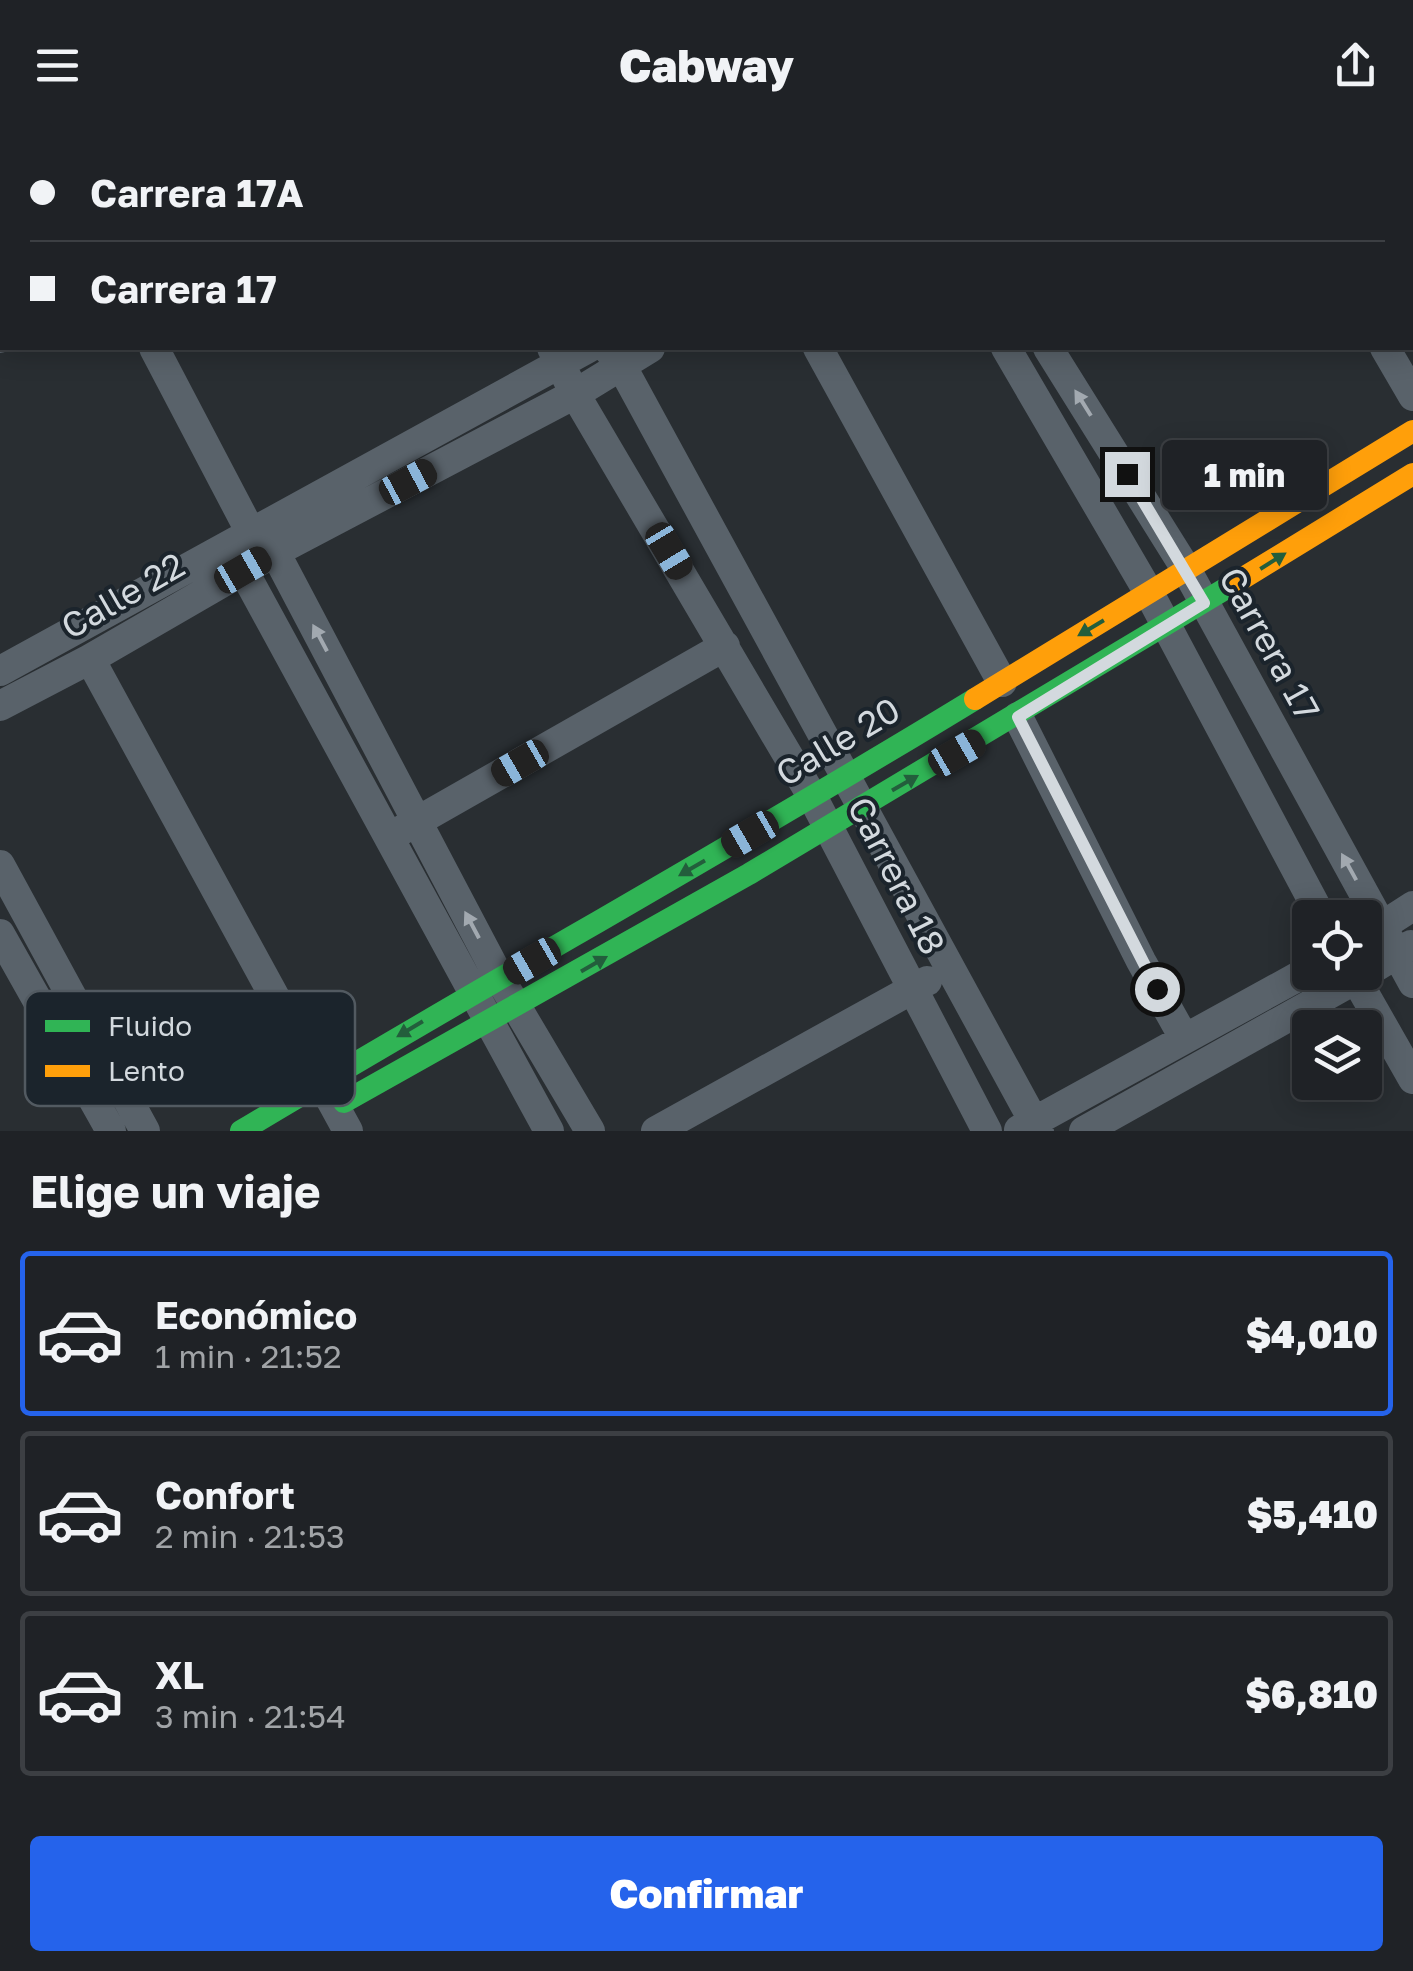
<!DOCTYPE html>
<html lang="es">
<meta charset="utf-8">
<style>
body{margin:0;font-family:"Golos Text",sans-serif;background:#2c2f32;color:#f1f3f6;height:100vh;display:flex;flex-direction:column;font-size:38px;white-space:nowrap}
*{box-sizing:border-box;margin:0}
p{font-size:32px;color:#a1a4a7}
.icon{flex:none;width:55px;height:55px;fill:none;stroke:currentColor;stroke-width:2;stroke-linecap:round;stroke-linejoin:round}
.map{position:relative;height:1001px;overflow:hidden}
.sheet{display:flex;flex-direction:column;background:#1f2226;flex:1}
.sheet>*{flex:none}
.top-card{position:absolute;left:0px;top:0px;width:1415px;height:220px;box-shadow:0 5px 25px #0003,0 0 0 2px #3c3f43;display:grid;align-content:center;height:220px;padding:0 30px;background:#1f2226}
.fabs{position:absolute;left:1292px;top:770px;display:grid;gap:20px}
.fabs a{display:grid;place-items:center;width:90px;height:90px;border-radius:10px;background:#1f2226;box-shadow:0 5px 25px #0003,0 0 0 2px #3c3f43;font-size:50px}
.end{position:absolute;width:45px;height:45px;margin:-22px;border:12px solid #d3d9de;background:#111;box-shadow:0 0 0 5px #111}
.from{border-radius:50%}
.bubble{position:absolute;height:70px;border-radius:10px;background:#1f2226;box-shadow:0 5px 25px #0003,0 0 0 2px #3c3f43;font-size:32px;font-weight:800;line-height:70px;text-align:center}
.car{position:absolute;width:30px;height:60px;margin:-30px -15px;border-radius:12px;box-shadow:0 0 8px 2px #0007;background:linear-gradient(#222 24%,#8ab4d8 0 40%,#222 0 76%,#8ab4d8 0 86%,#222 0)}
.top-card b{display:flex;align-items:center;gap:35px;height:95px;font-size:38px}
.top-card b+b{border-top:2px solid #3c3f43}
.top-card i{width:25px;height:25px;background:#f1f3f6}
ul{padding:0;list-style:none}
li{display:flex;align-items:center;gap:30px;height:165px;margin:0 20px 15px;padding:0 10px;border:5px solid #3c3f43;border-radius:10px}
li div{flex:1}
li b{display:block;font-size:38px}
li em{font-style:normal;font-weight:800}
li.active{border-color:#2563eb}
li>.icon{width:90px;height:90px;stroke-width:1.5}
h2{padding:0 30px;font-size:45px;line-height:120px}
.cta{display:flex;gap:20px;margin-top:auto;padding:20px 30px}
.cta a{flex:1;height:115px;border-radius:10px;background:#2563eb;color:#fff;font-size:40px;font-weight:800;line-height:115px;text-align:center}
header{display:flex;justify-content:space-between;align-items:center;height:130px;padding:0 30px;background:#1f2226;font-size:45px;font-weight:800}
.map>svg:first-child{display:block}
</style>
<header><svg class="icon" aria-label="menu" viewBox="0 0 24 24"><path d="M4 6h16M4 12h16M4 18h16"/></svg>Cabway<svg class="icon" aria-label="share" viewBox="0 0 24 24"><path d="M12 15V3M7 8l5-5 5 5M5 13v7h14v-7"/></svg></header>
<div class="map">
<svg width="1413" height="1001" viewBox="0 0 1413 1001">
<rect width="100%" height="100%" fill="#292e32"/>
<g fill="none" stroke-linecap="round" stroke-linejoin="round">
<!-- path -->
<path stroke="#5a6268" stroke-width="5" stroke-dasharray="2.5 8" stroke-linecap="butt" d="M0,104L2,108
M0,133H2"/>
<!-- street -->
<path stroke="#59626a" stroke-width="30" d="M32,0L33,2
M431,0L432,2
M483,0L484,2
M881,0L882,2
M1258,0L1260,2
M311,2L316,0
M391,2L396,0
M947,2L952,0
M1026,2L1030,0
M1307,2L1310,0
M1360,2L1364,0
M0,170L2,169
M1412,188L1413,189
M0,208L2,206
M154,218L250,401L275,422L500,849L590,1001
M552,218L575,264L813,668L987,1001
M607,218L621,235L1039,1001
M818,218L1002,552
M1006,218L1149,463L1322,788
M1048,218L1186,439L1413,853
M1385,218L1413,266
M246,424L243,440L549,1001
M90,529L348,1001
M0,541L588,218
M0,576L90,529L275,422L575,264L650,218
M1018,587L1141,831L1184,908
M402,700L725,516
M0,735L145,1001
M0,804L111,1001
M1365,807L1413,776
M1352,842L1413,949
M1019,1000L1310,840
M656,1001L927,851
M1084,1001L1356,849L1411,815"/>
<!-- fast -->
<path stroke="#30b455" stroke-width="22" d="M344,972L749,744L1235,453
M241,1001C484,855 733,717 975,569"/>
<!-- slow -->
<path stroke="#ff9f0a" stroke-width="22" d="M1235,453L1413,344
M975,569L1413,301"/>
</g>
<!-- one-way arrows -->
<defs><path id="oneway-solid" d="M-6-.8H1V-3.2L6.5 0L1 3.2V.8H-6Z" transform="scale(2.5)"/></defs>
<g fill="#a2a9b0">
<use href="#oneway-solid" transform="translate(1083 273) rotate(-122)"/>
<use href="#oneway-solid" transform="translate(320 508) rotate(-118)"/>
<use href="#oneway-solid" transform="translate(1349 737) rotate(-119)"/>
<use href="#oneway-solid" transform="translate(472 795) rotate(-118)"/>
</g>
<g fill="#235e3c">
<use href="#oneway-solid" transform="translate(1273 431) rotate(-32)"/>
<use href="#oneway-solid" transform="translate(1091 498) rotate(149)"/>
<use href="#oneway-solid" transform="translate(905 653) rotate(-30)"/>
<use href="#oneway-solid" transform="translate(692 738) rotate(150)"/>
<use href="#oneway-solid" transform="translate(594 834) rotate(-30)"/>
<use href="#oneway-solid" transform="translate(410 899) rotate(149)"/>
</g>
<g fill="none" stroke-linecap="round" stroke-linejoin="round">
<!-- route -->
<path stroke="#d3d9de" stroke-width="12" d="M1127,344L1204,473L1018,587L1157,859"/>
</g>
<g text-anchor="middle" stroke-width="8" stroke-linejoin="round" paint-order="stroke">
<!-- street labels -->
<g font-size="35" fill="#d3d9de" stroke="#1b242c">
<text transform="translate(123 466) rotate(-30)" y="12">Calle 22</text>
<text transform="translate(1269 514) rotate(61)" y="12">Carrera 17</text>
<text transform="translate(838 612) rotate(-31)" y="12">Calle 20</text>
<text transform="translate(896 746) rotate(63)" y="12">Carrera 18</text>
</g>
</g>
<!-- legend -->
<rect x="25" y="861" width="330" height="115" rx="15" fill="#1b242c" stroke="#525a61" stroke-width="2.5"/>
<rect x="45" y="890" width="45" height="12" fill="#30b455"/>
<rect x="45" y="935" width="45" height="12" fill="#ff9f0a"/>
<g font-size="28" fill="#d3d9de">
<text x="108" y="906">Fluido</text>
<text x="108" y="951">Lento</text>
</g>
</svg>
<div class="fabs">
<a><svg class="icon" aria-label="locate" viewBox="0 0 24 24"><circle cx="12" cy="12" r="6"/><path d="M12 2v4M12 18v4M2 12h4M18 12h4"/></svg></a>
<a><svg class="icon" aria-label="layers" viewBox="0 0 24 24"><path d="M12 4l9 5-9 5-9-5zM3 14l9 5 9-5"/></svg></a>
</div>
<i class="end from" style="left:1157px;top:859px"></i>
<i class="end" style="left:1127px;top:344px"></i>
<div class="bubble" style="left:1162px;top:310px;width:165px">1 min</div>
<i class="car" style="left:408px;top:352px;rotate:62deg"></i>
<i class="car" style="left:669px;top:421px;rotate:149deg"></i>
<i class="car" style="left:243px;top:440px;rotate:60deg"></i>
<i class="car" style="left:957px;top:623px;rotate:60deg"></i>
<i class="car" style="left:520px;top:633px;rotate:240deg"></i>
<i class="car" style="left:750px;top:704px;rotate:240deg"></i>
<i class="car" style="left:532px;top:831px;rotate:240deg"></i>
<div class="top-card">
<b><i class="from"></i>Carrera 17A</b>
<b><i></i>Carrera 17</b>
</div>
</div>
<section class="sheet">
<h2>Elige un viaje</h2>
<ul>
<li class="active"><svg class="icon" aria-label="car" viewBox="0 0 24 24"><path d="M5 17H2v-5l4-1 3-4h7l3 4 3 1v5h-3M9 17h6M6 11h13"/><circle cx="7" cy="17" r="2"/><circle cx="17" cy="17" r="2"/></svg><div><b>Económico</b><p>1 min · 21:52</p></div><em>$4,010</em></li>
<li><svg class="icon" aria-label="car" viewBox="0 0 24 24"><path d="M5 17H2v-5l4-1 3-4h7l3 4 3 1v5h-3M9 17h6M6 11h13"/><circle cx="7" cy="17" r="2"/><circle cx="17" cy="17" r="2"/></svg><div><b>Confort</b><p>2 min · 21:53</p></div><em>$5,410</em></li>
<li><svg class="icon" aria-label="car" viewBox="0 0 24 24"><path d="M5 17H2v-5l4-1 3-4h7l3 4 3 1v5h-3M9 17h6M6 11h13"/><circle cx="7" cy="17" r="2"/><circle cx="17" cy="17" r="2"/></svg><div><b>XL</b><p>3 min · 21:54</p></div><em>$6,810</em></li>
</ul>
<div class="cta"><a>Confirmar</a></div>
</section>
